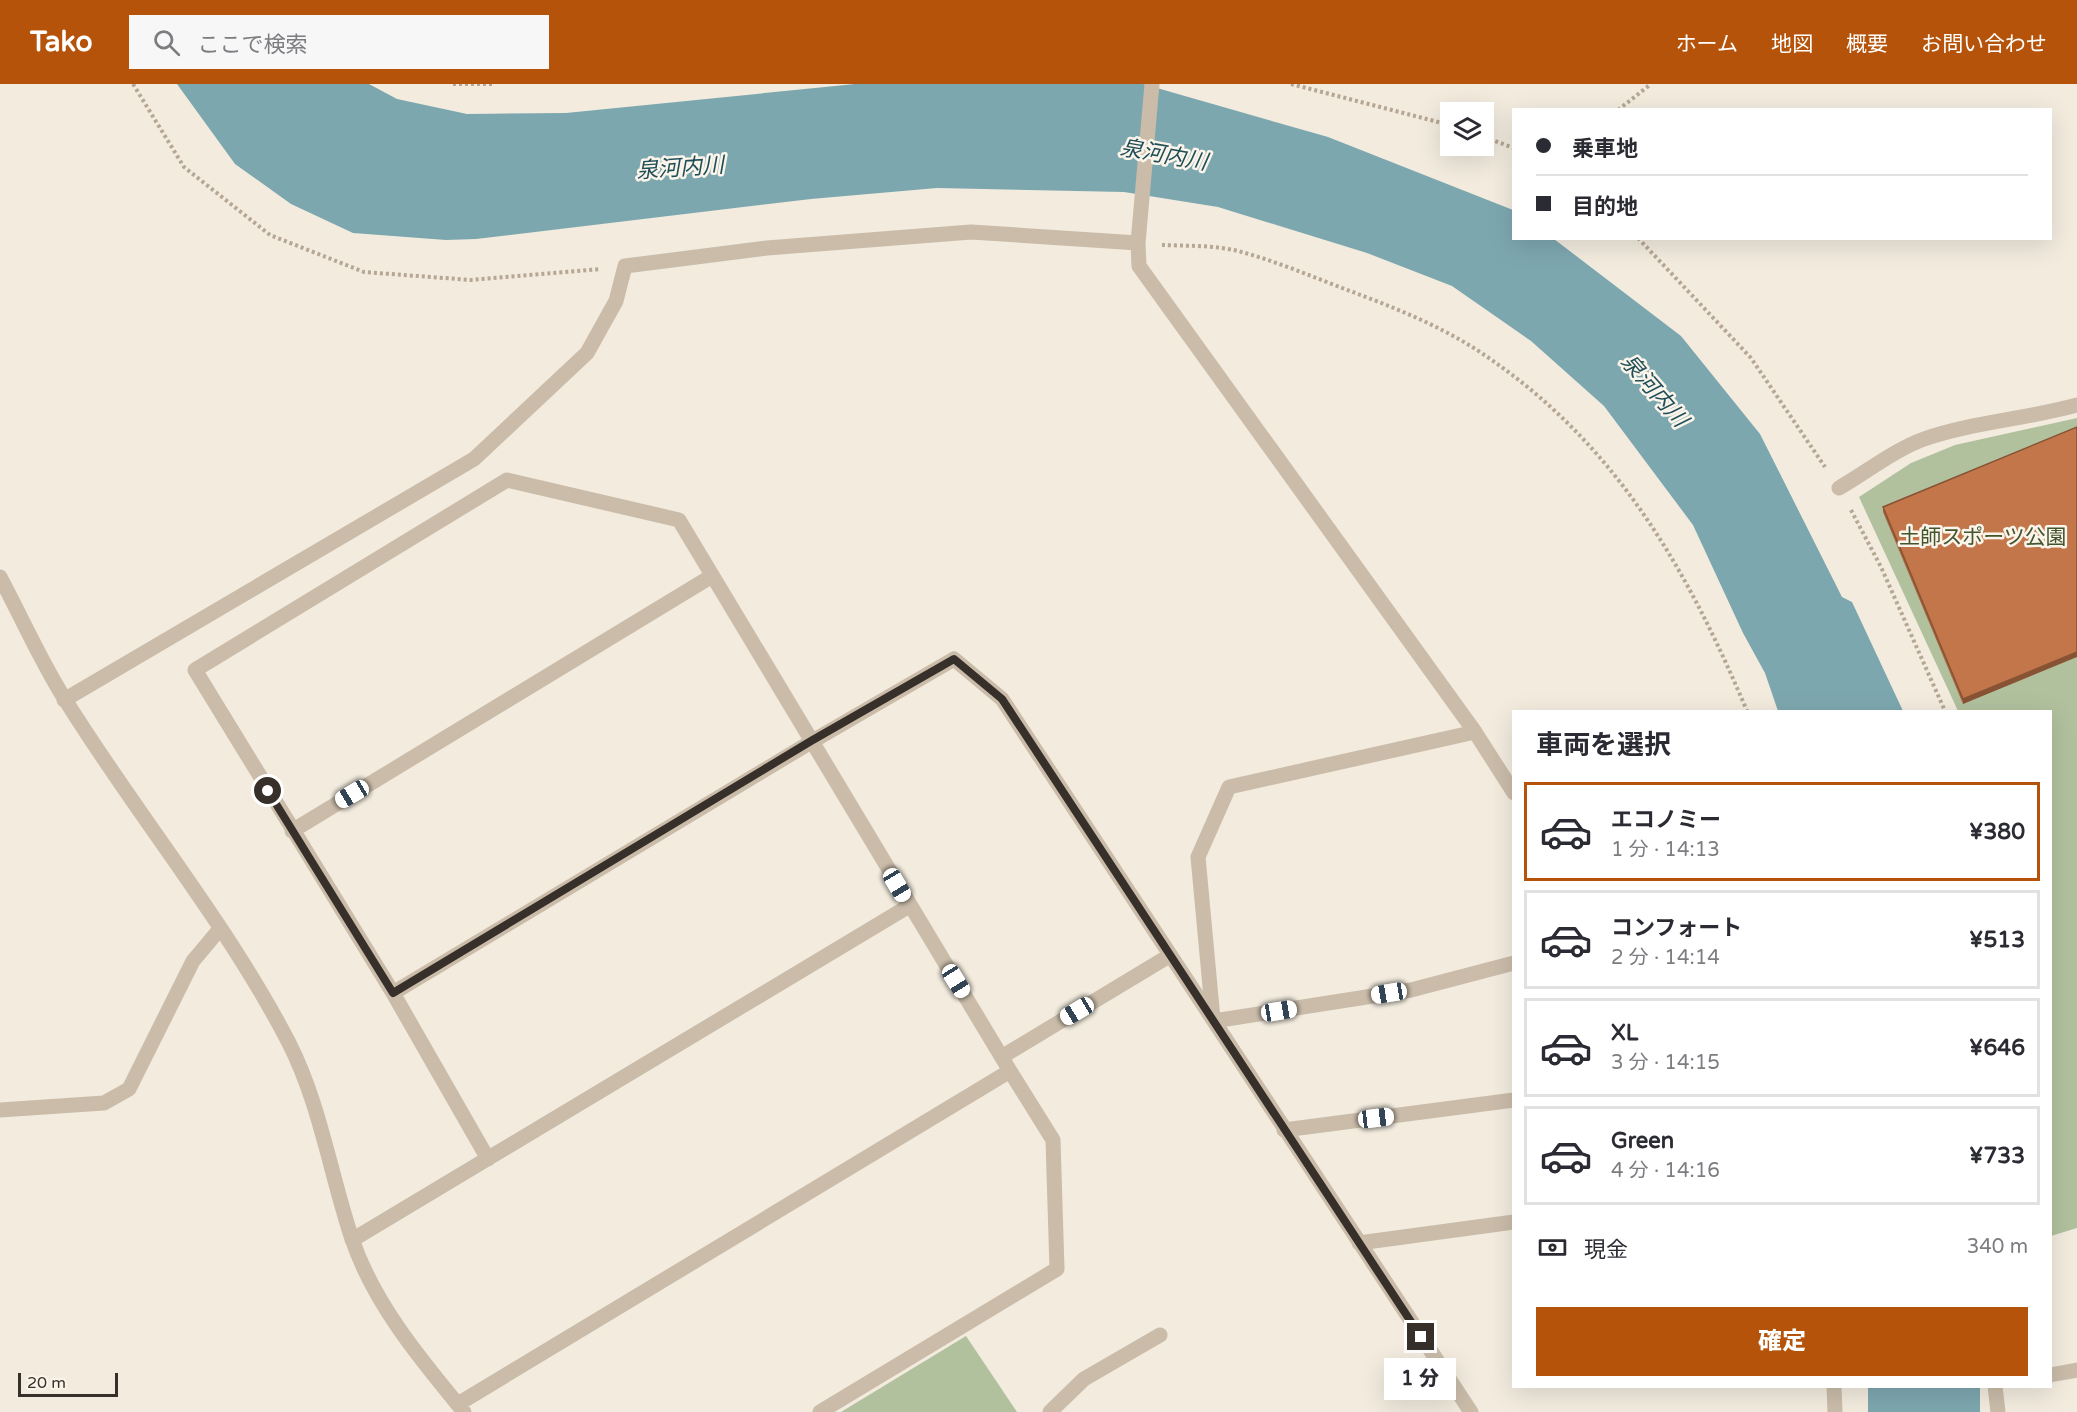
<!DOCTYPE html>
<html lang="ja">
<meta charset="utf-8">
<style>
body{margin:0;font-family:"Varela Round","Noto Sans JP",sans-serif;background:#f7f7f7;color:#2b2b33;height:100vh;display:flex;flex-direction:column;font-size:22px;white-space:nowrap}
*{box-sizing:border-box;margin:0}
p{font-size:20px;color:#7c7c81}
.icon{flex:none;width:33px;height:33px;fill:none;stroke:currentColor;stroke-width:2;stroke-linecap:round;stroke-linejoin:round}
.map{position:relative;flex:1;overflow:hidden}
.details{position:absolute;left:1512px;top:626px;width:540px;height:678px;display:flex;flex-direction:column;background:#fff;border-radius:0px;box-shadow:0 6px 24px #0002}
.details>*{flex:none}
.guide{position:absolute;left:1512px;top:24px;width:540px;height:132px;border-radius:0px;box-shadow:0 6px 24px #0002;display:grid;align-content:center;height:132px;padding:0 24px;background:#fff}
.controls{position:absolute;left:1440px;top:18px;display:grid;gap:12px}
.controls a{display:grid;place-items:center;width:54px;height:54px;border-radius:0px;background:#fff;box-shadow:0 6px 24px #0002;font-size:30px}
.scale{position:absolute;left:18px;bottom:15px;width:100px;box-sizing:border-box;padding-left:6px;border:3px solid #372f29;border-top:0;font-size:16px;line-height:21px;white-space:nowrap;color:#372f29;-webkit-text-stroke:4px #faf4ea;paint-order:stroke}
.end{position:absolute;width:27px;height:27px;margin:-14px;border:8px solid #372f29;background:#fff;box-shadow:0 0 0 3px #fff}
.from{border-radius:50%}
.bubble{position:absolute;height:42px;border-radius:0px;background:#fff;box-shadow:0 6px 24px #0002;font-size:20px;font-weight:800;line-height:42px;text-align:center}
.car{position:absolute;width:18px;height:36px;margin:-18px -9px;border-radius:8px;box-shadow:0 0 4px 2px #0007;background:linear-gradient(#fff 24%,#345 0 40%,#fff 0 76%,#345 0 86%,#fff 0)}
.guide b{display:flex;align-items:center;gap:21px;height:57px;font-size:22px}
.guide b+b{border-top:2px solid #e1e1e2}
.guide i{width:15px;height:15px;background:#2b2b33}
ul{padding:0;list-style:none}
li{display:flex;align-items:center;gap:18px;height:99px;margin:0 12px 9px;padding:0 12px;border:3px solid #e1e1e2;border-radius:0px}
li div{flex:1}
li b{display:block;font-size:22px}
li em{font-style:normal;font-weight:800}
li.selected{border-color:#b45309}
li>.icon{width:54px;height:54px;stroke-width:1.5}
h2{padding:0 24px;font-size:27px;line-height:72px}
.pay{display:flex;align-items:center;gap:15px;height:66px;padding:0 24px;font-size:22px}
.pay p{margin-inline-start:auto}
.button{display:flex;gap:12px;margin-top:auto;padding:12px 24px}
.button a{flex:1;height:69px;border-radius:0px;background:#b45309;color:#fff;font-size:24px;font-weight:800;line-height:69px;text-align:center}
header{display:flex;align-items:center;gap:36px;box-sizing:border-box;height:84px;padding:0 30px;background:#b45309;color:#fff}
header strong{font-size:28px}
nav{display:flex;gap:33px;margin-inline-start:auto;font-size:21px}
.search{width:420px;height:54px;background:#f7f7f7;display:flex;align-items:center;gap:15px;box-sizing:border-box;padding:0 21px;border-radius:0px;color:#7c7c81;font-size:22px}
.map>svg:first-child{display:block}
</style>
<header>
<strong>Tako</strong>
<div class="search"><svg class="icon" aria-label="search" viewBox="0 0 24 24"><circle cx="10" cy="10" r="6"/><path d="M15 15l6 6"/></svg>ここで検索</div>
<nav><a>ホーム</a><a>地図</a><a>概要</a><a>お問い合わせ</a></nav>
</header>
<div class="map">
<svg width="2077" height="1328" viewBox="0 0 2077 1328">
<rect width="100%" height="100%" fill="#f2ebde"/>
<!-- green -->
<path fill="#b1c19e" d="M2077,334V1144L2051,1152L2050,627H1958L1859,413L1911,379L1955,361Z
M966,1252L1017,1328H841Z"/>
<!-- water -->
<path fill="#7da7af" d="M177,0H369L397,15L467,30L566,29L855,0H1143L1328,53L1513,126L1514,154L1554,155L1681,252L1760,350L1842,513L1852,518L1903,627H1778L1765,589L1743,549L1693,441L1604,322L1531,257L1452,202L1367,169L1218,123L1124,108L937,104L811,115L476,155L446,156L353,149L291,120L235,80Z
M1868,1302H1980V1328H1868Z"/>
<g fill="none" stroke-linecap="round" stroke-linejoin="round">
<!-- path -->
<path stroke="#b6a694" stroke-width="4" stroke-dasharray="3 3" stroke-linecap="butt" d="M133,0L184,83L270,151L364,188L471,196L600,185
M453,0H495
M1291,0L1450,41
M1618,26L1651,0
M1484,53L1514,64
M1638,154L1751,274L1825,383
M1162,161C1186,162 1214,161 1238,167C1276,177 1313,193 1350,207C1393,223 1438,241 1477,266C1613,355 1685,480 1747,627
M1851,426L1881,483L1945,627"/>
<!-- street -->
<path stroke="#cabca9" stroke-width="15" d="M1152,0L1138,159L1139,182L1475,648L1229,703L1198,773L1213,935
M1839,404C1865,389 1896,365 1924,355C1974,338 2026,335 2077,321
M0,493C22,534 41,578 66,617C137,731 226,838 288,957C320,1019 330,1089 352,1155C374,1220 421,1276 464,1328
M64,616L474,375L587,269L616,217L625,182L767,164L971,148L1138,159
M1475,648L1514,709
M292,747L712,492
M393,909L811,658L954,575L1002,615L1471,1328
M1214,937L1411,906L1514,879
M1003,972L1169,872
M0,1026L104,1019L129,1005L193,877L219,846
M1284,1046L1514,1016
M352,1156L909,822
M1359,1159L1514,1138
M2050,1291L2077,1286
M1834,1302L1835,1328
M1995,1302L1998,1328
M458,1320L1010,987L679,436L507,396L195,586L393,909L488,1075
M820,1328L1057,1185L1053,1056L1010,987
M1050,1328L1084,1295L1160,1251"/>
</g>
<!-- wall -->
<path fill="#a86540" d="M2077,343L1963,620L1883,428V423Z"/>
<!-- shaded-wall -->
<path fill="#885334" d="M2077,568V573L1963,620V615Z"/>
<!-- building -->
<path fill="#c3764a" stroke="#885334" stroke-width="1.5" d="M2077,343V568L1963,615L1883,423Z"/>
<g fill="none" stroke-linecap="round" stroke-linejoin="round">
<!-- route -->
<path stroke="#372f29" stroke-width="8" d="M268,707L393,909L811,657L954,575L1002,615L1421,1253"/>
</g>
<g text-anchor="middle" stroke-width="5" stroke-linejoin="round" paint-order="stroke">
<!-- park labels -->
<g font-size="21" fill="#42552d" stroke="#faf4ea">
<text x="1983" y="460">土師スポーツ公園</text>
</g>
<!-- water labels -->
<g font-size="22" font-style="italic" fill="#1f4e58" stroke="#faf4ea">
<text transform="translate(1164 70) rotate(10)" y="8">泉河内川</text>
<text transform="translate(680 83) rotate(-4)" y="8">泉河内川</text>
<text transform="translate(1655 306) rotate(49)" y="8">泉河内川</text>
</g>
</g>
</svg>
<div class="controls">
<a><svg class="icon" aria-label="layers" viewBox="0 0 24 24"><path d="M12 4l9 5-9 5-9-5zM3 14l9 5 9-5"/></svg></a>
</div>
<div class="scale">20 m</div>
<i class="end from" style="left:268px;top:707px"></i>
<i class="end" style="left:1421px;top:1253px"></i>
<div class="bubble" style="left:1384px;top:1274px;width:72px">1 分</div>
<i class="car" style="left:352px;top:710px;rotate:239deg"></i>
<i class="car" style="left:897px;top:801px;rotate:149deg"></i>
<i class="car" style="left:956px;top:897px;rotate:148deg"></i>
<i class="car" style="left:1389px;top:909px;rotate:261deg"></i>
<i class="car" style="left:1077px;top:927px;rotate:239deg"></i>
<i class="car" style="left:1279px;top:927px;rotate:81deg"></i>
<i class="car" style="left:1376px;top:1034px;rotate:83deg"></i>
<div class="guide">
<b><i class="from"></i>乗車地</b>
<b><i></i>目的地</b>
</div>
<section class="details">
<h2>車両を選択</h2>
<ul>
<li class="selected"><svg class="icon" aria-label="car" viewBox="0 0 24 24"><path d="M5 17H2v-5l4-1 3-4h7l3 4 3 1v5h-3M9 17h6M6 11h13"/><circle cx="7" cy="17" r="2"/><circle cx="17" cy="17" r="2"/></svg><div><b>エコノミー</b><p>1 分 · 14:13</p></div><em>¥380</em></li>
<li><svg class="icon" aria-label="car" viewBox="0 0 24 24"><path d="M5 17H2v-5l4-1 3-4h7l3 4 3 1v5h-3M9 17h6M6 11h13"/><circle cx="7" cy="17" r="2"/><circle cx="17" cy="17" r="2"/></svg><div><b>コンフォート</b><p>2 分 · 14:14</p></div><em>¥513</em></li>
<li><svg class="icon" aria-label="car" viewBox="0 0 24 24"><path d="M5 17H2v-5l4-1 3-4h7l3 4 3 1v5h-3M9 17h6M6 11h13"/><circle cx="7" cy="17" r="2"/><circle cx="17" cy="17" r="2"/></svg><div><b>XL</b><p>3 分 · 14:15</p></div><em>¥646</em></li>
<li><svg class="icon" aria-label="car" viewBox="0 0 24 24"><path d="M5 17H2v-5l4-1 3-4h7l3 4 3 1v5h-3M9 17h6M6 11h13"/><circle cx="7" cy="17" r="2"/><circle cx="17" cy="17" r="2"/></svg><div><b>Green</b><p>4 分 · 14:16</p></div><em>¥733</em></li>
</ul>
<div class="pay"><svg class="icon" aria-label="cash" viewBox="0 0 24 24"><path d="M3 7h18v10H3z"/><circle cx="12" cy="12" r="2"/></svg>現金<p>340 m</p></div>
<div class="button"><a>確定</a></div>
</section>
</div>
